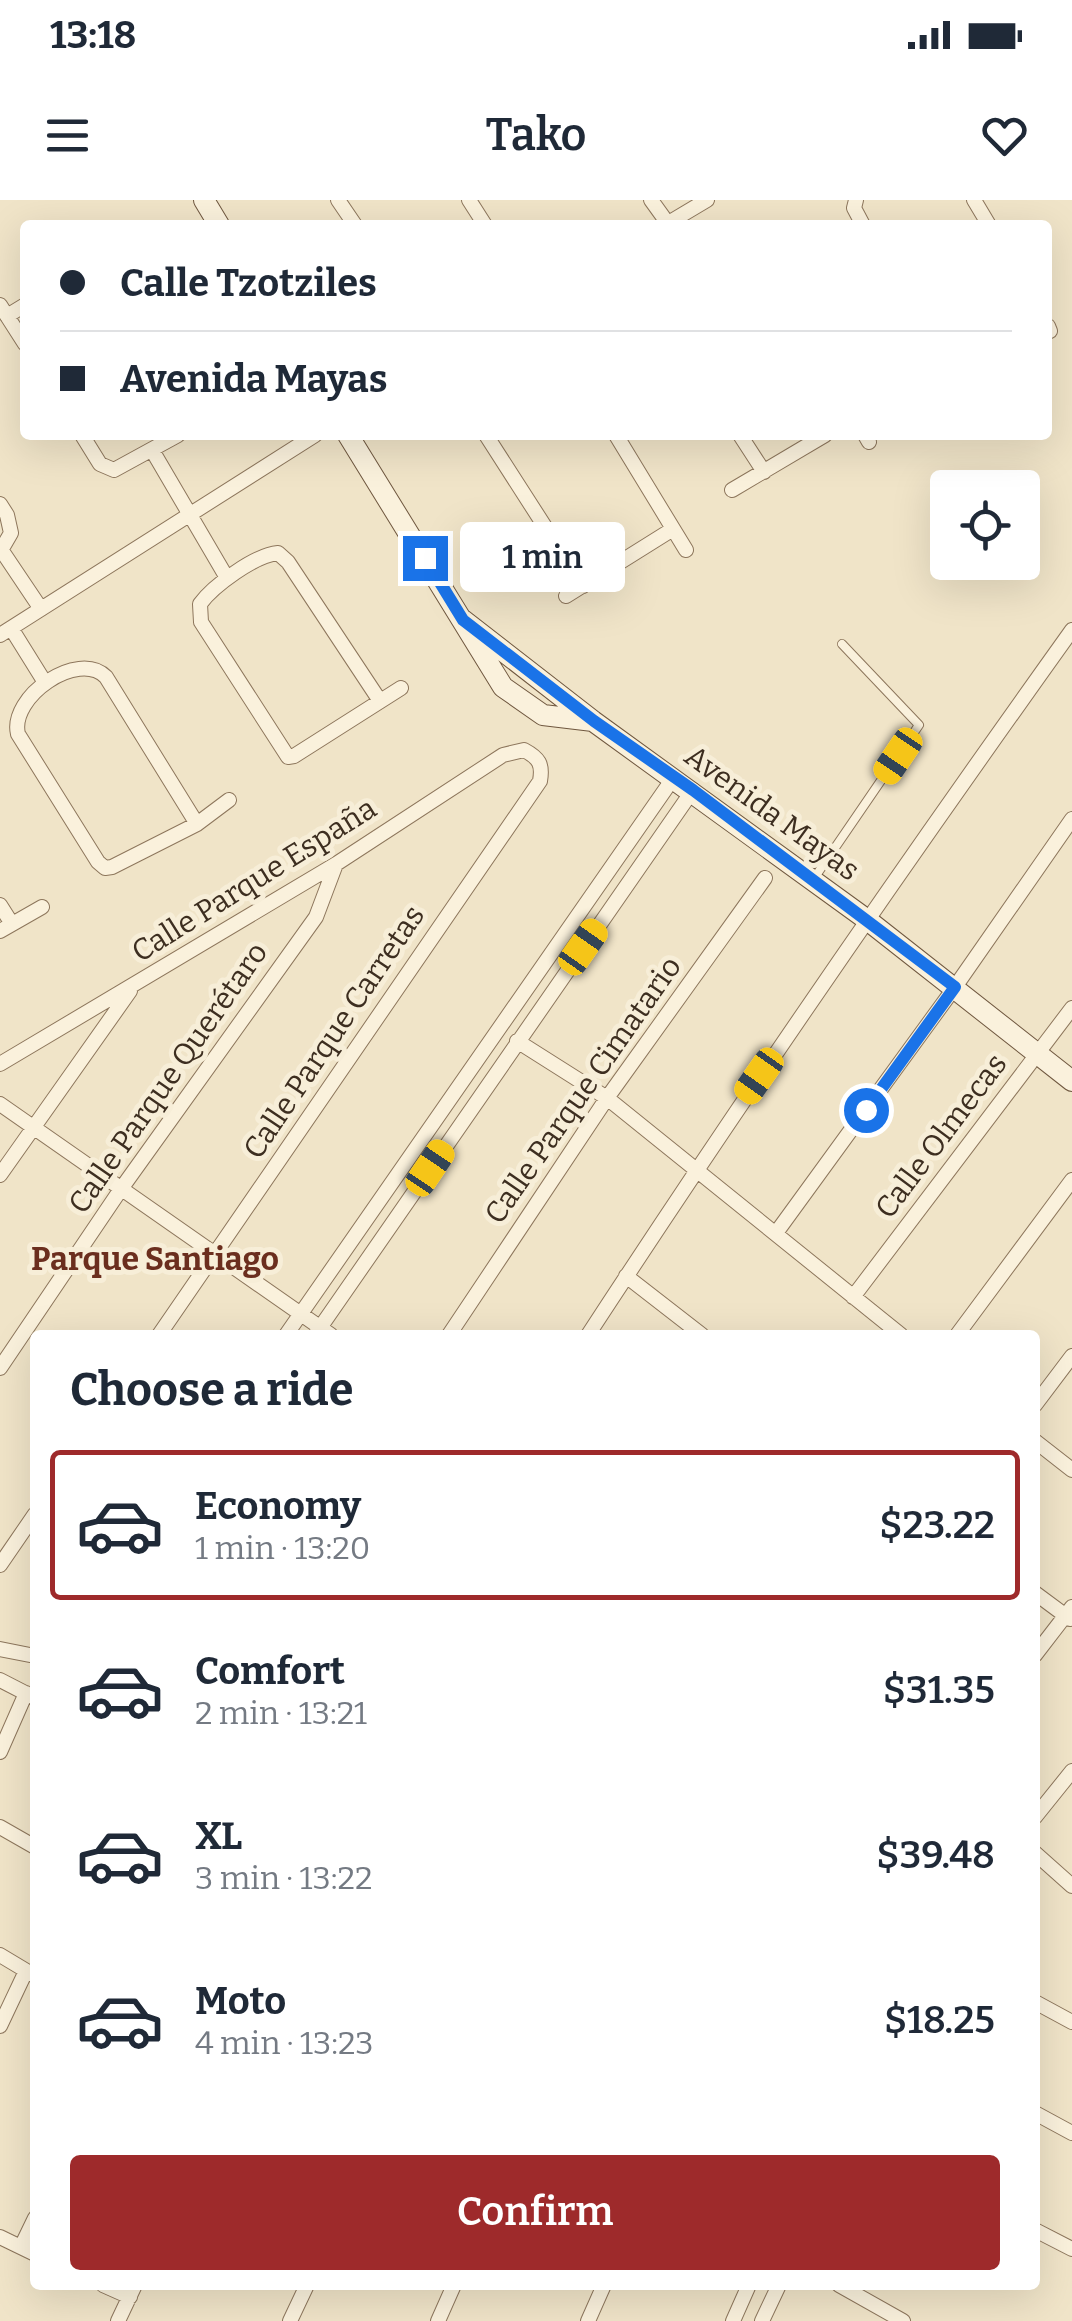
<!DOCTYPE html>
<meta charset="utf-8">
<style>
body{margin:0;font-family:Bitter,serif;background:#f2f2f3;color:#1f2937;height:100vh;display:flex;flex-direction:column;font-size:38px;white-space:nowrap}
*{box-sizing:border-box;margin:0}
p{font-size:32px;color:#747a83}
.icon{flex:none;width:55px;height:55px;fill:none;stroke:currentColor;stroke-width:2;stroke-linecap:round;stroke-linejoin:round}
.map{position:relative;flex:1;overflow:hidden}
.panel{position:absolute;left:30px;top:1130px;width:1010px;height:960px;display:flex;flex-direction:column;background:#fff;border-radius:10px;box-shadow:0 10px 40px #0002}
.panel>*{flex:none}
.hud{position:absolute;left:20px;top:20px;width:1032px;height:220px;border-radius:10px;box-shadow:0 10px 40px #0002;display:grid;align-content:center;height:220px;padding:0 40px;background:#fff}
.buttons{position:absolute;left:930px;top:270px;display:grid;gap:20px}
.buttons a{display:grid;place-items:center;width:110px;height:110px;border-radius:10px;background:#fff;box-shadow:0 10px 40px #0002;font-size:50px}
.end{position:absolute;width:45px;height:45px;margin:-22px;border:12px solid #1a73e8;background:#fff;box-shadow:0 0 0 5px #fff}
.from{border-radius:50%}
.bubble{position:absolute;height:70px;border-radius:10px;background:#fff;box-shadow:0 10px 40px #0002;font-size:32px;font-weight:600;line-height:70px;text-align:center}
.car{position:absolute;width:30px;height:60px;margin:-30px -15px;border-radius:12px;box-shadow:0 0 8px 2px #0007;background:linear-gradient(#f5c518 24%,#345 0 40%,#f5c518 0 76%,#345 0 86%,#f5c518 0)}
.hud b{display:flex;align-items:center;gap:35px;height:95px;font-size:38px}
.hud b+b{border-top:2px solid #e0e1e3}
.hud i{width:25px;height:25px;background:#1f2937}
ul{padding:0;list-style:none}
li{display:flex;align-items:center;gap:30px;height:150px;margin:0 20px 15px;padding:0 20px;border:5px solid transparent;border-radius:10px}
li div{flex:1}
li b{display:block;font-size:38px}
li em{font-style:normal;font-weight:600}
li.selected{border-color:#9e2a2b}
li>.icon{width:90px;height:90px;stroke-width:1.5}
h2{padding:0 40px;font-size:45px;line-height:120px}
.primary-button{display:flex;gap:20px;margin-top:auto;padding:20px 40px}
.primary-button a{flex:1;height:115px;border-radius:10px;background:#9e2a2b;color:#fff;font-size:40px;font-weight:600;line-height:115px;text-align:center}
.status{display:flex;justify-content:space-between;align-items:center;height:70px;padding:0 50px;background:#fff;direction:ltr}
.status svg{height:28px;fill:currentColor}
header{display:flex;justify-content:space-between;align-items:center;height:130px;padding:0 40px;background:#fff;font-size:45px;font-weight:600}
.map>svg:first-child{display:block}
</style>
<div class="status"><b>13:18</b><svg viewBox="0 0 49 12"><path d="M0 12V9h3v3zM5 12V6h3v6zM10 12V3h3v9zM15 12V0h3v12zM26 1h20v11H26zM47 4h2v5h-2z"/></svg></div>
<header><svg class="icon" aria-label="menu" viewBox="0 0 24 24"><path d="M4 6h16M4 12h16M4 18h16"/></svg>Tako<svg class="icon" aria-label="heart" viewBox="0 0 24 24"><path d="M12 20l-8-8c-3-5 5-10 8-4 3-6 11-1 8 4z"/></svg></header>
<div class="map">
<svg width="1072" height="2121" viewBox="0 0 1072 2121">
<rect width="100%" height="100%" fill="#f0e4c8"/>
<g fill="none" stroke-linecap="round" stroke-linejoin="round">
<defs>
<path id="lane" d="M815,677L919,525L842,444"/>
<path id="street" d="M338,0L355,25
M469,0L485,25
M651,0L669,25
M856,0L854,8L863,25
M974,0L989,25
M665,25L707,0
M0,105L25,144
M7,116L25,105
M1048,126L1050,131
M82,235L100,264L114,270L178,235
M486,235L583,386
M616,235L686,350
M740,235L764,272
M865,235L869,242
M152,250L227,378
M732,290L825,235
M0,304L7,315L11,333L0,352
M2,351L41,409
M566,396L673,329
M11,428L44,481
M0,435L315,235
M380,501L288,362L278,353C255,355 213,386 200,404L201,422L288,557L294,556L401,488
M197,624L106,477C78,449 9,497 18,534L98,662L105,668L112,667L197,624L229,600
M0,705L12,724
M0,731L42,707
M517,841L607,898L901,1135
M0,864L336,664L503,555L524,550C539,558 543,564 540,581L159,1135
M0,904L331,1135
M0,975L130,791
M776,1033L955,787L1072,619
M626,1076L702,1135
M853,1097L1072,808
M286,1135L674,577
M315,1135L693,590
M449,1135L607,898L765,678
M588,1135C744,896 906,662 1072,430
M957,1135L1072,980
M0,1168L121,989L316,717L336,664
M1035,1205L1072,1156
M1035,1241L1072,1270
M0,1365L35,1314
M1035,1393L1070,1419
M0,1449L35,1456
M1035,1455L1072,1407
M0,1480L35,1498
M0,1552L26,1493
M1035,1617L1072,1571
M0,1627L35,1647
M1035,1653L1072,1686
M0,1755L35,1776
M1035,1802L1072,1822
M0,1826L26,1771
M1035,1913L1072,1933
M1035,2030L1072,2049
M0,2037L35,2054
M21,2047L35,2018
M103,2085L130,2097
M839,2085L903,2121
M118,2121L135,2085
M290,2121L307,2085
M438,2121L454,2085
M588,2121L604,2085
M733,2121L749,2085
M762,2121L779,2085"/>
<path id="secondary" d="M204,0L219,25
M348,235L503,487L543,515L593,521
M463,420L593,521L866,719L1072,881"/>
</defs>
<!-- lane casing -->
<use href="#lane" stroke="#8d765c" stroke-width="10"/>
<!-- street casing -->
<use href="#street" stroke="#8d765c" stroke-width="16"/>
<!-- secondary casing -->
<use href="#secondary" stroke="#6f573f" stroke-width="22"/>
<!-- lane -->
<use href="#lane" stroke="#faf1dc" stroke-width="8"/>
<!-- street -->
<use href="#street" stroke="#faf1dc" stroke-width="14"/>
<!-- secondary -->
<use href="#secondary" stroke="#faf1dc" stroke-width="20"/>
</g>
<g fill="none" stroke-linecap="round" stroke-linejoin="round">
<!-- route -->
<path stroke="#1a73e8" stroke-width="12" d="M425,358L463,420L594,521L693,590L955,787L866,910"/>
</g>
<g text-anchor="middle" stroke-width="10" stroke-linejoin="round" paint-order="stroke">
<!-- street labels -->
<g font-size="30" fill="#3d2e20" stroke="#f7eed8">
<text transform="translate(772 613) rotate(36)" y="10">Avenida Mayas</text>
<text transform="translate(254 680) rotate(-32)" y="10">Calle Parque España</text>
<text transform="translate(334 832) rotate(-56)" y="10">Calle Parque Carretas</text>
<text transform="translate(168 878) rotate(-55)" y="10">Calle Parque Querétaro</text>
<text transform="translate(583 890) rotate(-55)" y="10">Calle Parque Cimatario</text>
<text transform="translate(941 936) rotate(-53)" y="10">Calle Olmecas</text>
</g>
<!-- neighbourhood labels -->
<g font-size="32" font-weight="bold" fill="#6b2e1e" stroke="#f7eed8">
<text x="155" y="1070">Parque Santiago</text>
</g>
</g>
</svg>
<div class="buttons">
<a><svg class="icon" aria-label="locate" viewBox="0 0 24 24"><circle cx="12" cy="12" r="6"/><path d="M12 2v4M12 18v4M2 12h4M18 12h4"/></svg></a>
</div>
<i class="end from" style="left:866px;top:910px"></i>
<i class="end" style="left:425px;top:358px"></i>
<div class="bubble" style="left:460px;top:322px;width:165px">1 min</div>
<i class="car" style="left:898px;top:556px;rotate:214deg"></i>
<i class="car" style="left:583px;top:747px;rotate:35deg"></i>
<i class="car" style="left:759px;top:876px;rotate:215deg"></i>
<i class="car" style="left:430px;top:968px;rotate:34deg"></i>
<div class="hud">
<b><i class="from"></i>Calle Tzotziles</b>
<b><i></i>Avenida Mayas</b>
</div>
<section class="panel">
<h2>Choose a ride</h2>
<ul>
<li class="selected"><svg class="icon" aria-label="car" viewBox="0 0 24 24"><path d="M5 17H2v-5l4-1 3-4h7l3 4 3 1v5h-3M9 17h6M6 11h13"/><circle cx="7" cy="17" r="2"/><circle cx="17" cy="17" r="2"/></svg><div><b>Economy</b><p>1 min · 13:20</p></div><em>$23.22</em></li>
<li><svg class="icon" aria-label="car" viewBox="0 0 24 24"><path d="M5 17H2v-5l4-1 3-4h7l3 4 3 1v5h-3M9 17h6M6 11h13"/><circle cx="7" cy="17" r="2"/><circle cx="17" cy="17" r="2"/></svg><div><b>Comfort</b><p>2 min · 13:21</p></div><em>$31.35</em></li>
<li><svg class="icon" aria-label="car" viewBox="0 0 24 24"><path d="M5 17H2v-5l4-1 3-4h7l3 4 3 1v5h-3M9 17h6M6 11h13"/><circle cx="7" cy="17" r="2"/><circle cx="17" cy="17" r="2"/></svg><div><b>XL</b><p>3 min · 13:22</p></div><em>$39.48</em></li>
<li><svg class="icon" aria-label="car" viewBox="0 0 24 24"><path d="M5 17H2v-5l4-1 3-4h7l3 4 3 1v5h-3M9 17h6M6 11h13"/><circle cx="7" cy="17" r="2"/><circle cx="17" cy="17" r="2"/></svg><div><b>Moto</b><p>4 min · 13:23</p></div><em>$18.25</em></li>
</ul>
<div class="primary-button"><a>Confirm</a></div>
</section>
</div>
